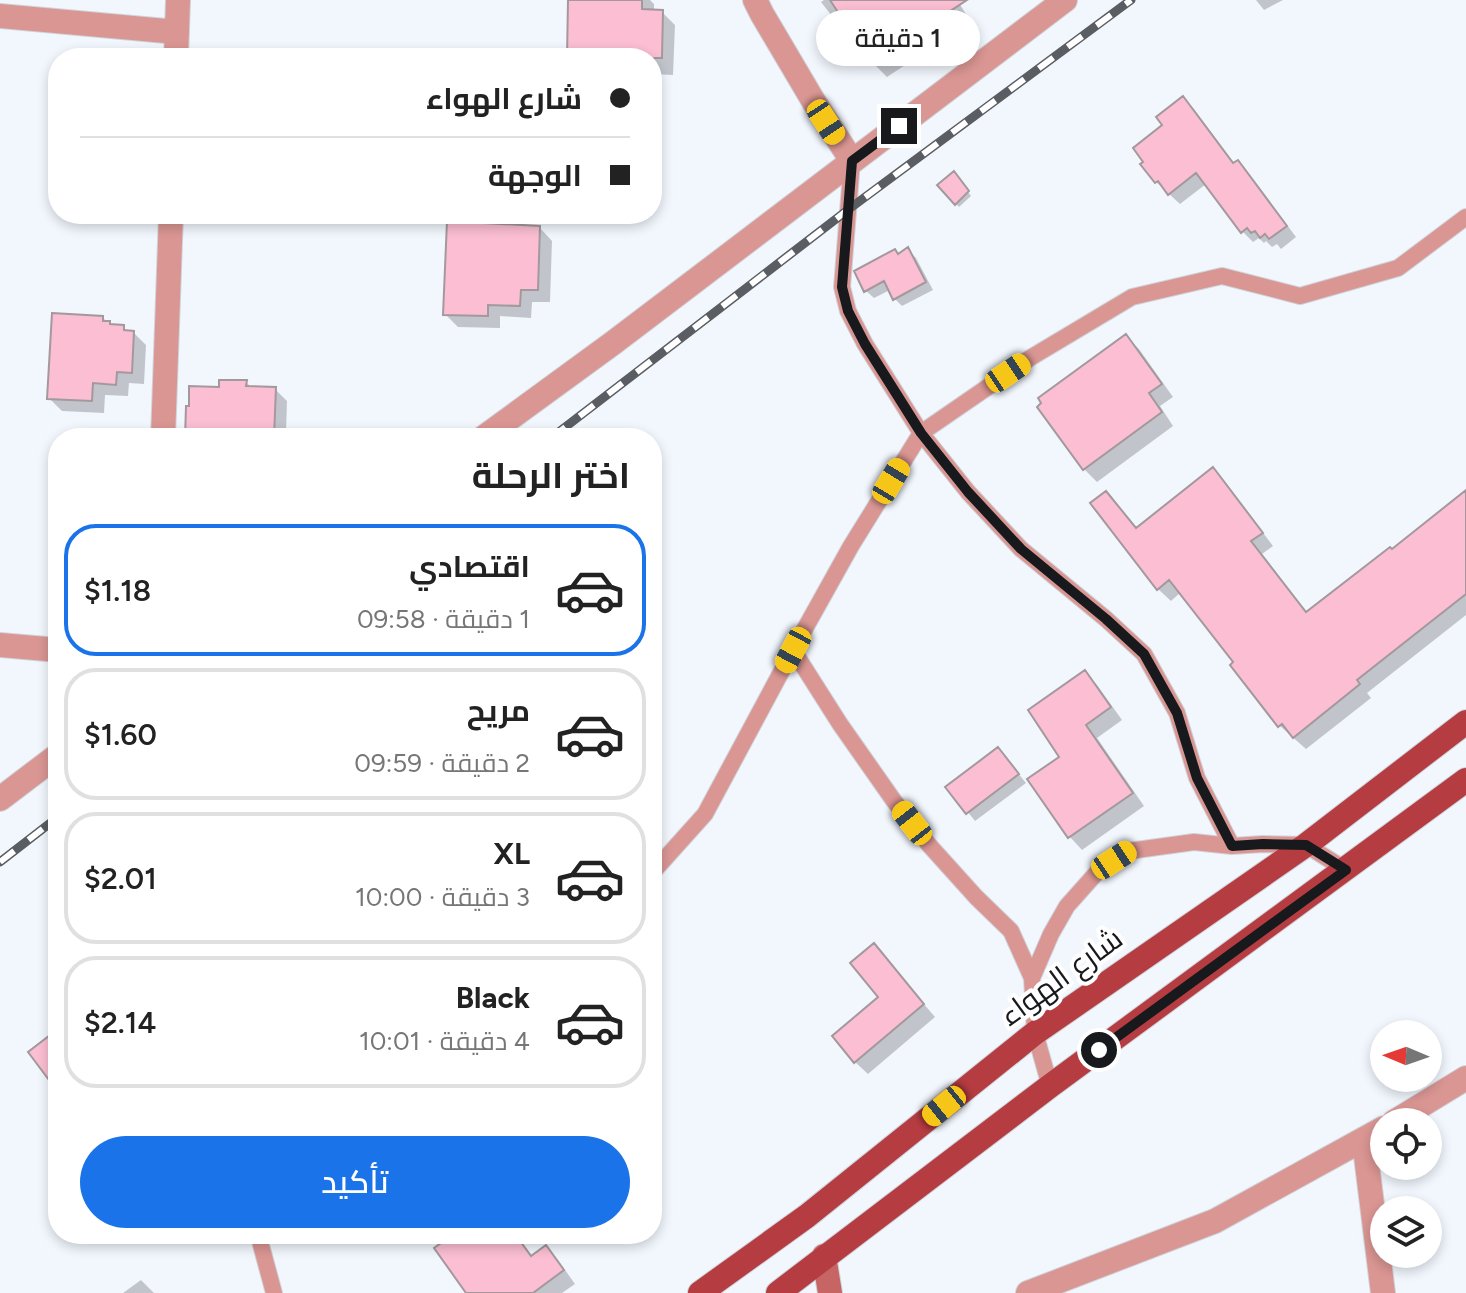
<!DOCTYPE html>
<html lang="ar">
<meta charset="utf-8">
<style>
body{margin:0;font-family:Figtree,Cairo,sans-serif;background:#f6f6f6;color:#222;direction:rtl;height:100vh;display:flex;flex-direction:column;font-size:30px;white-space:nowrap}
*{box-sizing:border-box;margin:0}
p{font-size:26px;color:#767676}
.icon{flex:none;width:44px;height:44px;fill:none;stroke:currentColor;stroke-width:2;stroke-linecap:round;stroke-linejoin:round}
.map{position:relative;flex:1;overflow:hidden;direction:ltr}
.details{position:absolute;left:48px;top:428px;width:614px;height:816px;display:flex;flex-direction:column;background:#fff;border-radius:32px;box-shadow:0 4px 12px #0003;direction:rtl}
.details>*{flex:none}
.hud{position:absolute;left:48px;top:48px;width:614px;height:176px;border-radius:32px;box-shadow:0 4px 12px #0003;direction:rtl;display:grid;align-content:center;height:176px;padding:0 32px;background:#fff}
.needle{width:52px;rotate:272deg}
.buttons{position:absolute;left:1370px;top:1020px;display:grid;gap:16px}
.buttons a{display:grid;place-items:center;width:72px;height:72px;border-radius:50%;background:#fff;box-shadow:0 4px 12px #0003;font-size:40px}
.end{position:absolute;width:36px;height:36px;margin:-18px;border:10px solid #17191c;background:#fff;box-shadow:0 0 0 4px #fff}
.from{border-radius:50%}
.bubble{position:absolute;height:56px;border-radius:28px;background:#fff;box-shadow:0 4px 12px #0003;font-size:26px;font-weight:600;line-height:56px;text-align:center;direction:rtl}
.car{position:absolute;width:24px;height:48px;margin:-24px -12px;border-radius:10px;box-shadow:0 0 6px 2px #0007;background:linear-gradient(#f5c518 24%,#345 0 40%,#f5c518 0 76%,#345 0 86%,#f5c518 0)}
.hud b{display:flex;align-items:center;gap:28px;height:76px;font-size:30px}
.hud b+b{border-top:2px solid #e0e0e0}
.hud i{width:20px;height:20px;background:#222}
ul{padding:0;list-style:none}
li{display:flex;align-items:center;gap:24px;height:132px;margin:0 16px 12px;padding:0 16px;border:4px solid #e0e0e0;border-radius:32px}
li div{flex:1}
li b{display:block;font-size:30px}
li em{font-style:normal;font-weight:600}
li.current{border-color:#1a73e8}
li>.icon{width:72px;height:72px;stroke-width:1.5}
h2{padding:0 32px;font-size:36px;line-height:96px}
.primary-button{display:flex;gap:16px;margin-top:auto;padding:16px 32px}
.primary-button a{flex:1;height:92px;border-radius:48px;background:#1a73e8;color:#fff;font-size:32px;font-weight:600;line-height:92px;text-align:center}
.map>svg:first-child{display:block}
</style>
<div class="map">
<svg width="1466" height="1293" viewBox="0 0 1466 1293">
<rect width="100%" height="100%" fill="#f2f7fe"/>
<!-- shadow -->
<path fill="#0003" d="M570,0H650L654,4V12H662L675,25L673,75L652,74V58H569Z
M824,0H957L971,22L887,77L872,62L853,32L849,35L835,20L821,2Z
M1256,0H1283L1264,10Z
M1183,99L1194,109L1235,164L1238,162L1248,173L1296,237L1281,249L1277,244L1272,247L1266,241L1264,243L1259,238L1253,242L1242,231L1206,184L1180,204L1156,182L1165,125Z
M957,177L971,196L959,207L940,186Z
M540,228L552,241L550,302H532L531,318L500,316V328L458,327L445,314Z
M908,250L916,258L933,290L902,306L894,298L890,290L874,298L865,290L899,255Z
M103,318L112,326L123,327L129,332L134,333L146,345L144,384L129,383L128,396L105,395L104,413L62,411L49,398Z
M1126,337L1139,349L1173,397L1160,406L1173,426L1097,482L1084,469L1040,407Z
M246,382L252,388L275,389L287,401L286,432L291,438H187L222,389Z
M1212,470L1225,482L1273,546L1262,554L1307,613L1392,552L1466,492V615L1367,693L1371,698L1306,749L1280,726L1232,665L1236,663L1181,592L1171,601L1158,589L1106,493L1137,529Z
M1085,673L1097,685L1122,720L1097,738L1144,806L1082,850L1070,837L1030,780L1062,757Z
M998,749L1026,783L975,821L948,787Z
M874,946L935,1017L868,1074L855,1062L881,997Z
M457,1234H516L533,1257L546,1247L558,1260L575,1284L562,1293H468Z
M141,1280L154,1293H123Z"/>
<!-- building -->
<path fill="#fbbed2" stroke="#a3999c" stroke-width="2" d="M568,0H642V9L663,10L662,58H567Z
M830,0H967L871,63Z
M1183,96L1233,163L1238,160L1287,226L1269,239L1265,234L1260,238L1255,231L1251,233L1247,228L1241,233L1196,173L1168,195L1158,181L1155,183L1140,164L1143,162L1133,148L1162,125L1156,117Z
M954,171L969,191L955,205L937,185Z
M447,221L540,226L538,290H521L520,306L488,305V316L443,315Z
M908,247L926,282L893,300L884,281L864,292L854,271L895,249L898,254Z
M52,313L103,316V321H110V324L124,325V330L134,331L132,373L117,372L116,385L93,383L92,401L47,399Z
M1126,334L1162,384L1149,393L1162,412L1083,470L1037,407L1041,403L1038,398Z
M219,380H247L246,386L276,387L274,438H185L186,406H189V386L219,387Z
M1213,467L1263,533L1251,541L1306,612L1390,547L1392,549L1466,490V594L1357,680L1360,684L1293,738L1282,724L1278,727L1230,665L1233,662L1169,580L1157,590L1090,503L1106,491L1136,528Z
M1085,670L1111,707L1086,725L1133,793L1068,838L1027,779L1059,757L1028,710Z
M998,747L1019,774L966,814L945,787Z
M874,943L924,1004L854,1063L832,1036L878,997L850,963Z
M58,1029V1092L28,1052Z
M454,1234H515L531,1256L546,1245L564,1270L533,1293H466L434,1248Z"/>
<g fill="none" stroke-linecap="round" stroke-linejoin="round">
<defs>
<path id="lane" d="M852,161L842,287L848,311L865,344L921,433L968,492L1021,549L1106,619L1144,654L1177,713L1197,778L1232,846
M793,650L840,724L894,801L930,846L976,897L1011,931L1032,978L1035,1033L1050,1086
M652,873L705,814L793,650L851,546L921,433L1030,358L1132,297L1222,276L1300,296L1398,268L1466,217
M1032,978L1051,934L1067,906L1100,869L1129,851L1194,842L1232,846L1263,844L1306,845L1346,870
M258,1234L274,1293"/>
<path id="street" d="M755,0L762,14L814,102L852,161
M0,16L177,32
M176,58L178,0
M163,438L171,214
M483,438L613,343L1065,0
M0,645L58,650
M0,799L58,755
M1394,1122L1466,1078
M1364,1140L1383,1293
M1028,1293L1215,1221L1384,1128"/>
<path id="secondary" d="M824,1256L830,1293"/>
<path id="primary" d="M700,1293L807,1216L1035,1033L1306,845L1466,722
M778,1293L1050,1086L1466,780"/>
</defs>
<!-- lane casing -->
<use href="#lane" stroke="#cfd3da" stroke-width="18"/>
<!-- street casing -->
<use href="#street" stroke="#cfd3da" stroke-width="26"/>
<!-- secondary casing -->
<use href="#secondary" stroke="#cfd3da" stroke-width="26"/>
<!-- primary casing -->
<use href="#primary" stroke="#cfd3da" stroke-width="26"/>
<!-- lane -->
<use href="#lane" stroke="#da9693" stroke-width="16"/>
<!-- street -->
<use href="#street" stroke="#da9693" stroke-width="24"/>
<!-- secondary -->
<use href="#secondary" stroke="#c66564" stroke-width="24"/>
<!-- primary -->
<use href="#primary" stroke="#b53c41" stroke-width="24"/>
<defs>
<path id="rail" d="M551,438L849,209L1131,0
M0,862L58,817"/>
</defs>
<!-- rail casing -->
<use href="#rail" stroke="#5a5d61" stroke-width="9"/>
<!-- rail -->
<use href="#rail" stroke="#fff" stroke-width="6" stroke-dasharray="18" stroke-linecap="butt"/>
</g>
<g fill="none" stroke-linecap="round" stroke-linejoin="round">
<!-- route -->
<path stroke="#17191c" stroke-width="10" d="M899,126L852,161L842,287L848,311L865,344L921,433L968,492L1021,549L1106,619L1144,654L1177,713L1197,778L1232,846L1263,844L1306,845L1346,870L1099,1050"/>
</g>
<g text-anchor="middle" stroke-width="8" stroke-linejoin="round" paint-order="stroke">
<!-- street labels -->
<g font-size="30" fill="#17191c" stroke="#fff">
<text transform="translate(1061 977) rotate(-36)" y="10">شارع الهواء</text>
</g>
</g>
</svg>
<div class="buttons">
<a><svg class="needle" viewBox="-14 -14 28 28"><path d="M0-13l5 13h-10z" fill="#e53935"/><path d="M0 13l5-13h-10z" fill="#767676"/></svg></a>
<a><svg class="icon" aria-label="locate" viewBox="0 0 24 24"><circle cx="12" cy="12" r="6"/><path d="M12 2v4M12 18v4M2 12h4M18 12h4"/></svg></a>
<a><svg class="icon" aria-label="layers" viewBox="0 0 24 24"><path d="M12 4l9 5-9 5-9-5zM3 14l9 5 9-5"/></svg></a>
</div>
<i class="end from" style="left:1099px;top:1050px"></i>
<i class="end" style="left:899px;top:126px"></i>
<div class="bubble" style="left:816px;top:10px;width:164px">1 دقيقة</div>
<i class="car" style="left:826px;top:122px;rotate:147deg"></i>
<i class="car" style="left:1008px;top:373px;rotate:56deg"></i>
<i class="car" style="left:891px;top:481px;rotate:31deg"></i>
<i class="car" style="left:793px;top:650px;rotate:208deg"></i>
<i class="car" style="left:912px;top:823px;rotate:322deg"></i>
<i class="car" style="left:1114px;top:860px;rotate:57deg"></i>
<i class="car" style="left:944px;top:1106px;rotate:231deg"></i>
<div class="hud">
<b><i class="from"></i>شارع الهواء</b>
<b><i></i>الوجهة</b>
</div>
<section class="details">
<h2>اختر الرحلة</h2>
<ul>
<li class="current"><svg class="icon" aria-label="car" viewBox="0 0 24 24"><path d="M5 17H2v-5l4-1 3-4h7l3 4 3 1v5h-3M9 17h6M6 11h13"/><circle cx="7" cy="17" r="2"/><circle cx="17" cy="17" r="2"/></svg><div><b>اقتصادي</b><p>1 دقيقة · 09:58</p></div><em>$1.18</em></li>
<li><svg class="icon" aria-label="car" viewBox="0 0 24 24"><path d="M5 17H2v-5l4-1 3-4h7l3 4 3 1v5h-3M9 17h6M6 11h13"/><circle cx="7" cy="17" r="2"/><circle cx="17" cy="17" r="2"/></svg><div><b>مريح</b><p>2 دقيقة · 09:59</p></div><em>$1.60</em></li>
<li><svg class="icon" aria-label="car" viewBox="0 0 24 24"><path d="M5 17H2v-5l4-1 3-4h7l3 4 3 1v5h-3M9 17h6M6 11h13"/><circle cx="7" cy="17" r="2"/><circle cx="17" cy="17" r="2"/></svg><div><b>XL</b><p>3 دقيقة · 10:00</p></div><em>$2.01</em></li>
<li><svg class="icon" aria-label="car" viewBox="0 0 24 24"><path d="M5 17H2v-5l4-1 3-4h7l3 4 3 1v5h-3M9 17h6M6 11h13"/><circle cx="7" cy="17" r="2"/><circle cx="17" cy="17" r="2"/></svg><div><b>Black</b><p>4 دقيقة · 10:01</p></div><em>$2.14</em></li>
</ul>
<div class="primary-button"><a>تأكيد</a></div>
</section>
</div>
